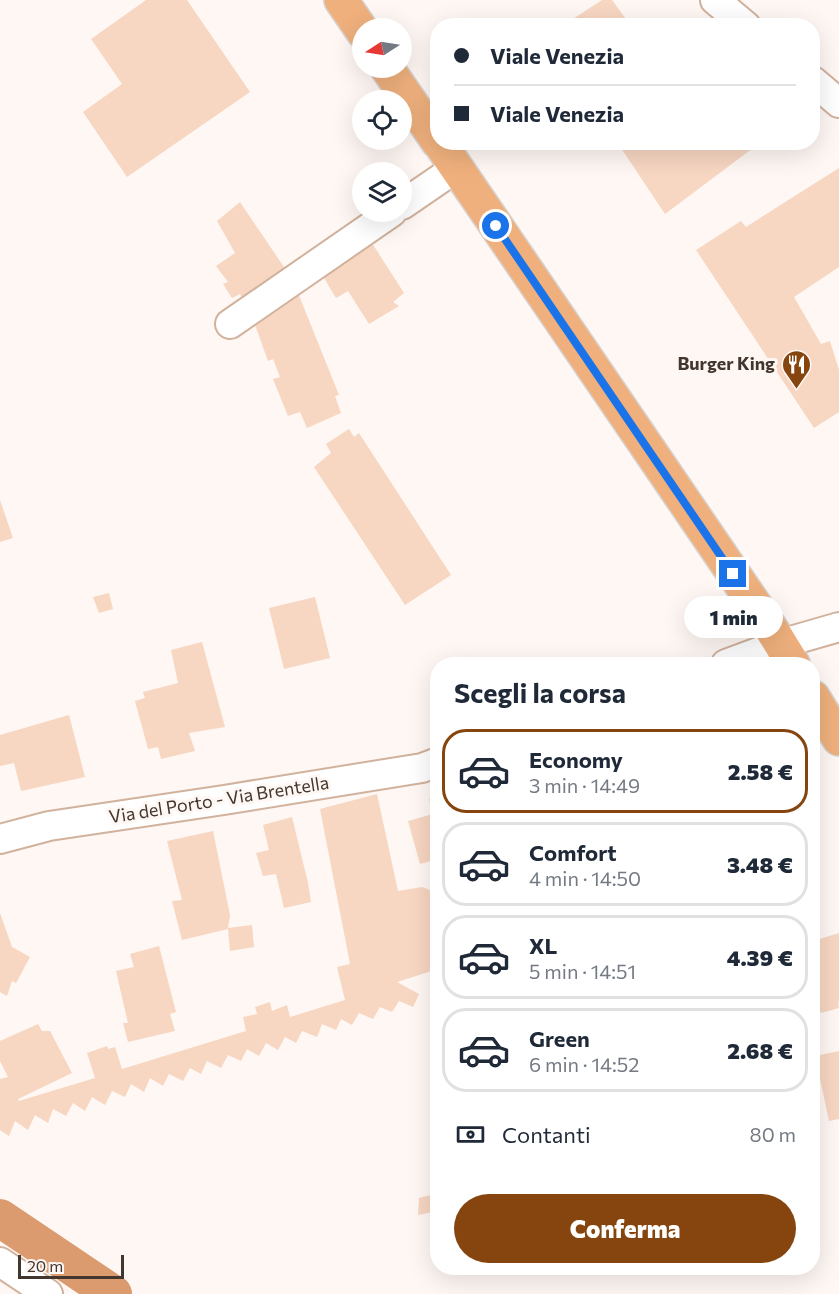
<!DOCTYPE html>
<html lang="it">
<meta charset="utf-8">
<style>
body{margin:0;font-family:Commissioner,sans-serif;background:#f6f6f7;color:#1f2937;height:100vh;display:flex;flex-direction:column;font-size:22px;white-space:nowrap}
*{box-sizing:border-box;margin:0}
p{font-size:20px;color:#747a83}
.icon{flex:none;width:33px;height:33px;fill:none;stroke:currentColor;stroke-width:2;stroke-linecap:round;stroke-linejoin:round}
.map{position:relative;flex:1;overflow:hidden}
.drawer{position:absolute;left:430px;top:657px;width:390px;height:618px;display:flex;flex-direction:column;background:#fff;border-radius:24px;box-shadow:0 6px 24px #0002}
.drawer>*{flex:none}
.hud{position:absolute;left:430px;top:18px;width:390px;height:132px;border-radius:24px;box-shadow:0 6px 24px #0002;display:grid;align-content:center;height:132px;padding:0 24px;background:#fff}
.needle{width:39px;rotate:258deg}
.controls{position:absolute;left:352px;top:18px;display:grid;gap:12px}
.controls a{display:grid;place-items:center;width:60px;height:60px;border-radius:50%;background:#fff;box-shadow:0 6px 24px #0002;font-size:30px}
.scale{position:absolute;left:18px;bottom:15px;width:106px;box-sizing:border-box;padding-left:6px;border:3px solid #43362e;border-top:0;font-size:16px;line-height:21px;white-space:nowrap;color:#43362e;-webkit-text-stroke:4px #fef7f3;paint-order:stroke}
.end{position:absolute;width:27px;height:27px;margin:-14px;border:8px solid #1a73e8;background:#fff;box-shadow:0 0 0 3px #fff}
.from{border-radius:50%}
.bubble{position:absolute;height:42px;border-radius:21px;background:#fff;box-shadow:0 6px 24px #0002;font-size:20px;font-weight:800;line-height:42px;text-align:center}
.hud b{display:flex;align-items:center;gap:21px;height:57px;font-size:22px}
.hud b+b{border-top:2px solid #e0e1e3}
.hud i{width:15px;height:15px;background:#1f2937}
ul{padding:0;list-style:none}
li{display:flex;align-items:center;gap:18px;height:84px;margin:0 12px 9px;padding:0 12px;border:3px solid #e0e1e3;border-radius:24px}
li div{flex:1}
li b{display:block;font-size:22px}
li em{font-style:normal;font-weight:800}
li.current{border-color:#86450e}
li>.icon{width:54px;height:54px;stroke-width:1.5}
h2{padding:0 24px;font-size:27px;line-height:72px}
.pay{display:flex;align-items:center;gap:15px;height:66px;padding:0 24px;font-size:22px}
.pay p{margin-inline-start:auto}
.primary-button{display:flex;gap:12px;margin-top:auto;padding:12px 24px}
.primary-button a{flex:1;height:69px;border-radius:36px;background:#86450e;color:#fff;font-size:24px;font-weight:800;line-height:69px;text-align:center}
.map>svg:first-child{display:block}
</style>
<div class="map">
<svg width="839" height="1294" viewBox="0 0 839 1294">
<rect width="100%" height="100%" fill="#fef7f3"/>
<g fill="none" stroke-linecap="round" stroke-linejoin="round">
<!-- canal -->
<path stroke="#dc9b6f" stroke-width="38" d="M0,1218L113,1294"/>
</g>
<!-- building -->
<path fill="#f7d6c2" d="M146,0H187L250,92L127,177L83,112L122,84L91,39Z
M602,0H612L631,26H562Z
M617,142H761L665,214Z
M839,168V267L794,297L821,344L830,341L839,370V412L814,428L696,250L741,221L746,227Z
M240,202L286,270L261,288L242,298L240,294L232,298L223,284L228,282L216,266L235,253L217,221Z
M370,240L404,293L393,302L399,306L369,324L348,291L336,298L321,273Z
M298,293L339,395L335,396L341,413L307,428L300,412L288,416L273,379L280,377L273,359L268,361L254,322Z
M349,429L354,437L359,433L451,575L405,605L314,467L331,453L326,444Z
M0,500L13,538L0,542Z
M109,593L113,609L99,613L93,597Z
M315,597L330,658L284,669L269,608Z
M202,642L225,727L189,733L195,751L161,759L158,747L148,749L135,701L145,698L143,692L178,683L171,650Z
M69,715L85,777L21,791L14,763L0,766V735Z
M377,794L398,891L422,887L438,893V969L397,982L419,994L413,1007L399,1001L392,1012L380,1007L373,1019L359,1013L352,1025L341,1019L336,1030L322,1024L317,1037L302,1031L296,1043L285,1037L278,1050L266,1043L259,1056L247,1049L241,1061L228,1055L221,1068L207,1061L201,1074L190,1068L183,1081L169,1074L163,1086L150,1078L144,1092L131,1084L125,1097L112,1091L105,1105L92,1097L85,1111L73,1103L66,1116L53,1109L48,1123L35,1115L28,1130L15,1121L9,1136L0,1130V1079L8,1077L0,1061V1041L38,1024L42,1031H50L72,1073L18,1099L19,1101L95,1078L87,1053L107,1046L108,1049L115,1047L122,1069L246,1031L243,1017L257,1014L255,1007L270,1002L272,1011L287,1005L290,1017L345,1000L337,967L350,964L320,809Z
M438,797V859L420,864L408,821L433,814L429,799Z
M292,817L308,883L311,902L284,908L276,874L263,876L256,853L269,850L263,825Z
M213,831L230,915L228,928L252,925L254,947L230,951L228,929L182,940L172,901L182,900L167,841Z
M0,913L12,947L30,957L16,983L12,981L7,996L0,992Z
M839,933V1002H838L839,1008L821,1013L818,1008L813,1010V941Z
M159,946L176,1012L170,1014L175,1031L128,1042L123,1023H128L116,971L134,967L130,954Z
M839,1051V1119L829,1121L815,1056Z
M438,1193V1211L418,1215L419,1198Z"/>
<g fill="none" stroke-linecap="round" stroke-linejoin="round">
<defs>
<path id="minor" d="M715,0L746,26
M813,81L839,103
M402,205L456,168
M230,324L392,212
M726,664L780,644L839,627
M0,839L49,826L224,800L422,768L438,762
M0,1262L48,1294"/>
<path id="primary" d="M341,0L363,32
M387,68L438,142
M439,142L772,630L793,664
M813,697L839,739"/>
</defs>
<!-- minor casing -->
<use href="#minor" stroke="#d1b29d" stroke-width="32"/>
<!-- primary casing -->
<use href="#primary" stroke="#d6d3d1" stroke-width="36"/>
<!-- minor -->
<use href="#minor" stroke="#fff" stroke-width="28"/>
<!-- primary -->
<use href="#primary" stroke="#efb07d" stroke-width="33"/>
</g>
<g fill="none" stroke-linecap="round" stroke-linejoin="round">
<!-- route -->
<path stroke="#1a73e8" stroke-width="8" d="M496,226L733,574"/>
</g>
<!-- icons -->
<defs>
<symbol id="restaurant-pin" viewBox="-11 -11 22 30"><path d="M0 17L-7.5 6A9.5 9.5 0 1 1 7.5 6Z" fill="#86450e" stroke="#fef7f3"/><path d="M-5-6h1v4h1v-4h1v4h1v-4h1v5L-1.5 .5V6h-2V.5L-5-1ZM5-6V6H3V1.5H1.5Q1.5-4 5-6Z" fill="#fff"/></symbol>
</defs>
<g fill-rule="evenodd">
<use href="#restaurant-pin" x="780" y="348" width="33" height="45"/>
</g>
<g text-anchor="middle" stroke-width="6" stroke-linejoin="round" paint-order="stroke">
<!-- poi labels -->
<g font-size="18" font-weight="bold" fill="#43362e" stroke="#fef7f3" text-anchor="end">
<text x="775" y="370">Burger King</text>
</g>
<!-- street labels -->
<g font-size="18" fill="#43362e" stroke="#fef7f3">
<text transform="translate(219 800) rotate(-9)" y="6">Via del Porto - Via Brentella</text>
</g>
</g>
</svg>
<div class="controls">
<a><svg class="needle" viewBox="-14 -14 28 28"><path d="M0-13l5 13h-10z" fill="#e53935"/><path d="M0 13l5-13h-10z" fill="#747a83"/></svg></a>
<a><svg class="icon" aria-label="locate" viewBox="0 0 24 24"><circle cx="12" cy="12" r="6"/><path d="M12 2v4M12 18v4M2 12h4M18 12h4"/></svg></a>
<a><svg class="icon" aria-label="layers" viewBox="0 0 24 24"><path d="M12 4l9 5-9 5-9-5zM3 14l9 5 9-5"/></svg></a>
</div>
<div class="scale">20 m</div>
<i class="end from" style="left:496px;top:226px"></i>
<i class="end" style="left:733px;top:574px"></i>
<div class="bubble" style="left:684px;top:596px;width:99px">1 min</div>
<div class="hud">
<b><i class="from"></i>Viale Venezia</b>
<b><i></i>Viale Venezia</b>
</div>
<section class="drawer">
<h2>Scegli la corsa</h2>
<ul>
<li class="current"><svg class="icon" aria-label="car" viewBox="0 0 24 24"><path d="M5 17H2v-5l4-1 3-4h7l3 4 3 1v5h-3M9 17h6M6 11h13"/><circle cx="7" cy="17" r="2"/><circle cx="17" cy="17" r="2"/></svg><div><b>Economy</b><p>3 min · 14:49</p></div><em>2.58 €</em></li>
<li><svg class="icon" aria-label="car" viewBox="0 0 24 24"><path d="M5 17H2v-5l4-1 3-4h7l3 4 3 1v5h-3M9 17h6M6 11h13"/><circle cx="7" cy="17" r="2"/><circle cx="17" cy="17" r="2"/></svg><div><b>Comfort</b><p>4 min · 14:50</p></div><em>3.48 €</em></li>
<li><svg class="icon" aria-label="car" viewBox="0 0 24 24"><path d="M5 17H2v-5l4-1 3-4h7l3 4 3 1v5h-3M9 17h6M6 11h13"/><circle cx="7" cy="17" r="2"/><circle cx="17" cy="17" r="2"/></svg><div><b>XL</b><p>5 min · 14:51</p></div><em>4.39 €</em></li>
<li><svg class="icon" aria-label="car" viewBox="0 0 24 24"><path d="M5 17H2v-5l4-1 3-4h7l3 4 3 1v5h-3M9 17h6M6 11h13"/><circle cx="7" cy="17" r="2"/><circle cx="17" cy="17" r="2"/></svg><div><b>Green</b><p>6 min · 14:52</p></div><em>2.68 €</em></li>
</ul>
<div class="pay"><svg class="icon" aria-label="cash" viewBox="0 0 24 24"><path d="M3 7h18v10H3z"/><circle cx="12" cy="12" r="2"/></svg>Contanti<p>80 m</p></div>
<div class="primary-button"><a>Conferma</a></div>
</section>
</div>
